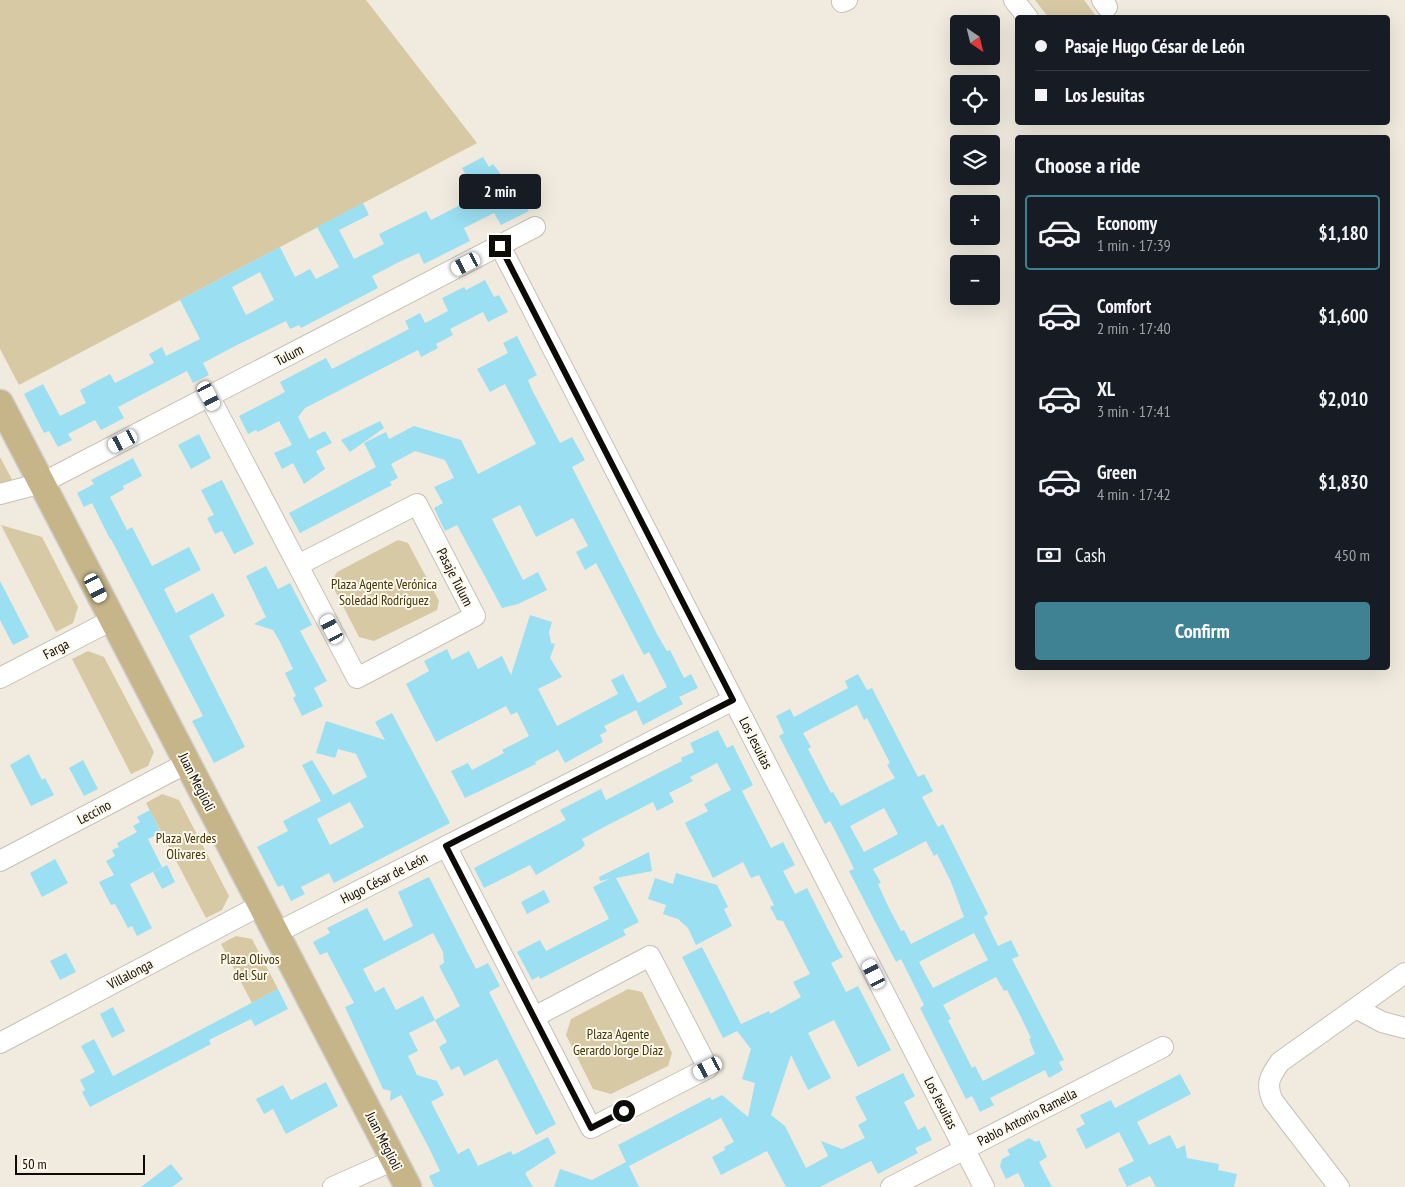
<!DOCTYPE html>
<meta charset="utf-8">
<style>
body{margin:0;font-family:"PT Sans Narrow",sans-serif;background:#242831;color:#f1f3f6;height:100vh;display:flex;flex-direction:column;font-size:19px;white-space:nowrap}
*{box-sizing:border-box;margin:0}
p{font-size:16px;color:#9ea1a6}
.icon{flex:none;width:28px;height:28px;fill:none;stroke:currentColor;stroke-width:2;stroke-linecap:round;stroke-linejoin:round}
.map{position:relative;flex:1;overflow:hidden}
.side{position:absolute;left:1015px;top:135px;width:375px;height:535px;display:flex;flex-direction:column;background:#171b24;border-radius:5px;box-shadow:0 5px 20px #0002}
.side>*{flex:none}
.banner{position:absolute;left:1015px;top:15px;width:375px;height:110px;border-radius:5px;box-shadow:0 5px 20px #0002;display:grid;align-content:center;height:110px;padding:0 20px;background:#171b24}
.needle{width:32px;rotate:145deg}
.tools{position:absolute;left:950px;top:15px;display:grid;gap:10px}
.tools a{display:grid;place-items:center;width:50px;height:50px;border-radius:5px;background:#171b24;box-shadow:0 5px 20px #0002;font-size:25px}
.scale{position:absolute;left:15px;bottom:12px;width:130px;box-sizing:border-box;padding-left:5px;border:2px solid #0d0b07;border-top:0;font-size:14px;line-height:18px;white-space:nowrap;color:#0d0b07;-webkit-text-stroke:4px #fdf8eb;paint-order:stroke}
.end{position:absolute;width:22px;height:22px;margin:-11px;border:6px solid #0d0b07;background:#fff;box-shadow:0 0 0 2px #fff}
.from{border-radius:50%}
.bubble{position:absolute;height:35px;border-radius:5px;background:#171b24;box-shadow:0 5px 20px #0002;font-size:16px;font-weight:600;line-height:35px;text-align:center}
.car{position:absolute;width:15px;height:30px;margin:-15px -8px;border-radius:6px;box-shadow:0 0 4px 1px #0007;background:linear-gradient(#fff 24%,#345 0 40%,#fff 0 76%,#345 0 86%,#fff 0)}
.banner b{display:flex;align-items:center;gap:18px;height:48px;font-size:19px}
.banner b+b{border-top:1px solid #363941}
.banner i{width:12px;height:12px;background:#f1f3f6}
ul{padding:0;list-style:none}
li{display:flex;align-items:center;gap:15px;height:75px;margin:0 10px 8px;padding:0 10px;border:2px solid transparent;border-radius:5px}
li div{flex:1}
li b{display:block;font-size:19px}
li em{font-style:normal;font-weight:600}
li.on{border-color:#3f8293}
li>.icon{width:45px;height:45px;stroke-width:1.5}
h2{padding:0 20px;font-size:22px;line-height:60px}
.pay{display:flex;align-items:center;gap:12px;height:55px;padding:0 20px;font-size:19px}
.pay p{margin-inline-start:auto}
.action{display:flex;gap:10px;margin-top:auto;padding:10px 20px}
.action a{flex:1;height:58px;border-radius:5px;background:#3f8293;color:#fff;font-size:20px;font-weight:600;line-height:58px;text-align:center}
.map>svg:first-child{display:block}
</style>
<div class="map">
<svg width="1405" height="1187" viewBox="0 0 1405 1187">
<rect width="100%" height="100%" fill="#f0ebde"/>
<!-- green -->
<path fill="#d7c9a3" d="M0,0H366L477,143L19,385L0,349Z
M1035,0H1084L1096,16L1048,17Z
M0,457L15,485L0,486Z
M1,525L42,537L78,607L73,623L56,632Z
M398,540L408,543L439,601L437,610L374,641L359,637L331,583L337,572Z
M88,651L104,657L154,752L148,766L131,774L72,659Z
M162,794L179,800L229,896L222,910L206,918L146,803Z
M236,936L252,939L278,989L252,1003L221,944Z
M628,989L642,992L672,1053L668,1066L611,1094L593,1089L566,1035L571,1019Z"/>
<!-- building -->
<path fill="#9bdff2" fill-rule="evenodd" d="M483,157L489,167L493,164L529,211L501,225L494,213L464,228L470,241L424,264L419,253L401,261L372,276L378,288L301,328L299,325L290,329L286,321L237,345L203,363L209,375L193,383L187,371L118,407L124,418L101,430L95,420L68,434L72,440L58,447L49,431L44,433L24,394L43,384L60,416L86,403L80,390L110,374L115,383L154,363L149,354L162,347L166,356L200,339L180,300L280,247L295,277L310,269L316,279L339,267L317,227L363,203L369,215L339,230L354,259L384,244L379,234L426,211L431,220L468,201L475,192L462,168ZM260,272L274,300L246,315L232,287Z
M485,280L494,297L499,295L508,312L488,322L483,312L450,329L453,335L436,344L438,348L421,357L418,350L305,408L298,417L309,439L325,431L332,443L316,451L325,469L304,484L293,463L282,469L274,453L292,445L279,421L258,432L256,430L248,434L239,416L285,392L280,382L326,358L332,369L409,329L405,321L420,313L425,323L448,311L442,298L464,287L466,290Z
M517,336L537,375L528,380L532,390L560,443L572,437L585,460L572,467L658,636L667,651L670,650L684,678L691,674L698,688L679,697L683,704L643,725L636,710L604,726L607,731L600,735L603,742L565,763L558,750L535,762L536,764L465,798L451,771L468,763L472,770L504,753L502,750L529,736L517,712L511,715L506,706L436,742L406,684L429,671L424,661L447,649L452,660L469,651L478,669L502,656L511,675L530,615L552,622L549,632L551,643L555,644L550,658L562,677L538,689L557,726L618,694L611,680L623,674L638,703L667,687L649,652L644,655L596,563L585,570L576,552L588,546L573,518L536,537L520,505L492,519L523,580L538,572L547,590L518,604L502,608L457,525L445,531L434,508L443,503L434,487L454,478L445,460L415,451L391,464L398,478L390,482L392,485L300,533L289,513L376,467L364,443L386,432L389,439L414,426L461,440L478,474L536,444L505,384L490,392L477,369L508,353L503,343Z
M380,421L384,428L350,452L341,440Z
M199,434L211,458L191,469L178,445Z
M133,458L142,476L123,486L124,489L110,497L127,530L132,527L152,566L189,547L201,570L164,589L176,613L213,593L225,616L189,636L245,747L214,763L192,721L203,716L111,539H110L92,503L84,507L77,493L94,484L91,480Z
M222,480L254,544L234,554L222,531L215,534L207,518L214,515L201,490Z
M266,566L278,589L290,583L312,625L300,631L327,681L314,688L323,706L302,716L293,698L296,696L285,673L293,669L280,642L273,630L254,624L266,617L246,576Z
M0,581L29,637L13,645L0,620Z
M858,674L867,690L872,688L918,777L924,774L933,791L922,797L938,827L943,824L988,914L984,917L998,946L1011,940L1019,956L1012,959L1064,1060L1059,1062L1063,1070L1049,1078L1045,1070L990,1098L994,1105L980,1112L972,1096L966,1099L920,1008L924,1005L901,959L896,962L849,871L854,869L846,852L830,821L825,824L779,736L784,733L776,716L790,709L794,717L848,688L845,681ZM857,705L864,720L867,718L890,763L887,765L895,778L841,806L833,792L831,793L808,749L811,747L803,733ZM884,808L898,834L864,852L850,826ZM926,841L934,856L937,854L951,882L964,917L911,944L904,930L901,931L887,904L878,884L881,883L873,869ZM974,933L988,960L933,988L919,962ZM996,977L1004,991L1007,990L1020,1015L1031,1038L1029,1039L1035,1054L983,1081L975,1066L972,1068L948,1020L951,1019L943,1005Z
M392,713L450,823L334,883L329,873L301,887L305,894L291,901L283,885L278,887L257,847L288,831L283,821L321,801L302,765L312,760L333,795L367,777L356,754L338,749L335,758L316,753L326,721L385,740L375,722ZM350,802L364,827L330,845L317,819Z
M718,730L727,748L733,745L753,785L742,791L771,848L783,842L795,865L783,871L795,894L807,888L838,949L843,957L831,963L846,992L858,986L891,1050L858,1067L834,1020L808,1033L831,1078L808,1090L791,1055L771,1115L785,1126L806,1168L828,1156L821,1141L842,1149L865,1138L858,1125L867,1120L855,1097L903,1073L915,1096L904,1102L918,1130L925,1126L932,1140L915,1148L918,1153L878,1174L871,1161L820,1187H786L767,1151L721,1175L712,1157L725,1150L724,1147L734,1142L721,1118L629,1166L639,1187H554L560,1169L592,1180L626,1162L618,1145L710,1097L712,1100L722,1095L748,1117L755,1083L742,1079L751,1049L737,1031L723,1038L682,957L702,947L741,1024L769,1011L770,1014L801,997L793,982L810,974L783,921L777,920L770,907L774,905L759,875L751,878L743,862L713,878L685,823L708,811L704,804L731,790L717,763L690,777L693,781L669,793L674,802L657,811L653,802L606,826L582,839L585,845L581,849L536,875L530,865L484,888L474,868L566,820L560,810L601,789L606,800L682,761L681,758L694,752L690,743Z
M29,754L42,780L45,778L54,795L31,806L10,765Z
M83,760L98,789L84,796L69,768Z
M150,810L161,833L148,839L162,867L130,884L152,928L137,936L132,926L128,928L115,904L111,905L99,882L114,875L106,861L115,856L112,850L119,847L117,843L137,832L133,826L140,822L137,817Z
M649,852L652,871L616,878L639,922L623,930L626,935L540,979L539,976L532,980L517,952L540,940L546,951L609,919L593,887L609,879L600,881L599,877Z
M55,859L68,883L42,897L30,873Z
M167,865L175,882L162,889L153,872Z
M676,873L717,885L728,907L724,909L732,926L696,945L688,928L678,919L663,914L666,905L648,899L655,878L673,884Z
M429,877L476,969L488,963L500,986L489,992L556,1124L536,1135L497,1059L464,1076L459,1066L451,1070L439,1047L447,1042L435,1020L409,1033L418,1051L408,1056L417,1075L437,1081L444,1095L431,1102L458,1154L469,1148L478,1166L511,1151L513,1155L548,1137L556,1153L525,1173L533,1187H434L429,1176L440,1171L429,1148L401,1095L390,1101L391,1091L383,1089L345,1007L354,1003L327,952L320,955L313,942L330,933L327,928L367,908L384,941L413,926L398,892ZM433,933L443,952L444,963L439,966L460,1006L435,1020L423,996L396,1010L384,987L375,992L363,969Z
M544,890L550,902L527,914L521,902Z
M66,953L76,972L60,980L50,961Z
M278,989L288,1009L255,1026L251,1019L209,1040L211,1044L90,1107L82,1092L85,1090L80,1080L95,1072L81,1046L94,1039L113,1076Z
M113,1007L125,1031L112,1038L100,1014Z
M1180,1074L1191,1094L1137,1122L1149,1145L1170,1135L1177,1149L1185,1145L1187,1158L1219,1164L1218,1170L1237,1174L1234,1187H1156L1150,1176L1127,1187L1118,1169L1134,1161L1119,1132L1086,1149L1076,1129L1085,1124L1080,1115L1111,1100L1115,1108Z
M326,1082L338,1106L286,1134L273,1109L264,1114L256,1099L283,1085L291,1100Z
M1029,1138L1036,1142L1039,1140L1047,1157L1039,1162L1052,1187H1025L1018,1173L1006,1179L1000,1166L1002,1159L1010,1155L1007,1150Z
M171,1164L183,1179L172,1187H141Z"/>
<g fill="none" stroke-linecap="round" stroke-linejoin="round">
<defs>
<path id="minor" d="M1014,0L1028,18
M1102,0L1107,7
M842,2L847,0
M500,246L984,1187
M209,396L357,678L475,616L417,504L298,565
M0,494L42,483L535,227
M0,678L112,620
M446,846L591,1128L708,1068L650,956L534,1017
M0,861L187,763
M276,933L733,700
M1356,1008L1382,1022L1405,1028
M0,1043L261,905
M333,1187L394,1160
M891,1187L1163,1047
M1339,1187L1273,1101C1265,1084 1270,1076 1280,1062L1405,973"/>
<path id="major" d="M0,403L408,1187"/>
</defs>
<!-- minor casing -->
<use href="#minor" stroke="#c6c1b4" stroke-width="22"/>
<!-- major casing -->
<use href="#major" stroke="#cfcecd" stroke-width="29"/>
<!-- minor -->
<use href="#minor" stroke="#fff" stroke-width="20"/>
<!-- major -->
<use href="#major" stroke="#c5b588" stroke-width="26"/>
</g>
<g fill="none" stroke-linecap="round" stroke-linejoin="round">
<!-- route -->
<path stroke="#0d0b07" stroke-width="6" d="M500,246L733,700L446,846L591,1128L624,1111"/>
</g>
<g text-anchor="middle" stroke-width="4" stroke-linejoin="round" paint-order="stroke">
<!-- street labels -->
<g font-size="14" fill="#0d0b07" stroke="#fdf8eb">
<text transform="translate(289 355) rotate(-27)" y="5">Tulum</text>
<text transform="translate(455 577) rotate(63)" y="5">Pasaje Tulum</text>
<text transform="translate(56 649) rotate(-28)" y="5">Farga</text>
<text transform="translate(756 743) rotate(63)" y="5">Los Jesuitas</text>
<text transform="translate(197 782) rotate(63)" y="5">Juan Meglioli</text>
<text transform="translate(94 812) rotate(-28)" y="5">Leccino</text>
<text transform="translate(384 878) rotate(-27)" y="5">Hugo César de León</text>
<text transform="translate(130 974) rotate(-28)" y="5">Villalonga</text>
<text transform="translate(941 1103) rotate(63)" y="5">Los Jesuitas</text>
<text transform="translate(1027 1117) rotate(-27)" y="5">Pablo Antonio Ramella</text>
<text transform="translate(384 1141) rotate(63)" y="5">Juan Meglioli</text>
</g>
<!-- park labels -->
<g font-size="14" fill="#433408" stroke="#fdf8eb">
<text x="384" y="589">Plaza Agente Verónica<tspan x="384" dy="16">Soledad Rodríguez</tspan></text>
<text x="186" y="843">Plaza Verdes<tspan x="186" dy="16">Olivares</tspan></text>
<text x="250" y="964">Plaza Olivos<tspan x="250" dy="16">del Sur</tspan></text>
<text x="618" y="1039">Plaza Agente<tspan x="618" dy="16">Gerardo Jorge Díaz</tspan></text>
</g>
</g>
</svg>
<div class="tools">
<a><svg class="needle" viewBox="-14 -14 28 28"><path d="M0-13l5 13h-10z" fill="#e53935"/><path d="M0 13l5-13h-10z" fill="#9ea1a6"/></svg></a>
<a><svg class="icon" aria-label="locate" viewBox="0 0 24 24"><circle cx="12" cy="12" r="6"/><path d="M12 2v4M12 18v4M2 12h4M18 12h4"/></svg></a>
<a><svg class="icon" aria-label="layers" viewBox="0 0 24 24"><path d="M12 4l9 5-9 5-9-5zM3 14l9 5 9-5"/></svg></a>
<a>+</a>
<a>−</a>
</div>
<div class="scale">50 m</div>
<i class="end from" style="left:624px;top:1111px"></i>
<i class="end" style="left:500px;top:246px"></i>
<div class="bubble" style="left:459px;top:174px;width:82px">2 min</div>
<i class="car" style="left:466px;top:264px;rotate:243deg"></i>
<i class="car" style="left:209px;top:396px;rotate:152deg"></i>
<i class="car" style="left:123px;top:441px;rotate:243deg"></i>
<i class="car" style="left:96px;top:588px;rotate:153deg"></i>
<i class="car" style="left:332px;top:629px;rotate:332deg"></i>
<i class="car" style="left:874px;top:974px;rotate:333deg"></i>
<i class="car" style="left:708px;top:1068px;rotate:243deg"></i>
<div class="banner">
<b><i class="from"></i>Pasaje Hugo César de León</b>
<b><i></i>Los Jesuitas</b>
</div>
<section class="side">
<h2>Choose a ride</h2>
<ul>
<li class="on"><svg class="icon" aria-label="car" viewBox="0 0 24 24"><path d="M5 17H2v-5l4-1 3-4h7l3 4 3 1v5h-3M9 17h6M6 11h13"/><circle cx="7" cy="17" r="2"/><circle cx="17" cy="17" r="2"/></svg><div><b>Economy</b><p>1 min · 17:39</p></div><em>$1,180</em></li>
<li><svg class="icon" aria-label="car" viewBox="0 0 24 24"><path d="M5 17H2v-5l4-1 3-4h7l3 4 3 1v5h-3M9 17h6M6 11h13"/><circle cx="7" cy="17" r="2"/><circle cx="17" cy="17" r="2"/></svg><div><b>Comfort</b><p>2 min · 17:40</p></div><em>$1,600</em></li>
<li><svg class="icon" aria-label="car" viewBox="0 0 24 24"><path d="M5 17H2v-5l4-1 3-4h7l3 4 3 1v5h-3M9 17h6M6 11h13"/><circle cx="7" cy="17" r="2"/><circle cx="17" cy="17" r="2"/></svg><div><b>XL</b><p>3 min · 17:41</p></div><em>$2,010</em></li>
<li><svg class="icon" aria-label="car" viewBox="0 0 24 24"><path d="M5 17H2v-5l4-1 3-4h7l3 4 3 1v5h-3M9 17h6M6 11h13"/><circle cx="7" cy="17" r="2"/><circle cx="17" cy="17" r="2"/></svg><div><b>Green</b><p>4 min · 17:42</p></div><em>$1,830</em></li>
</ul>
<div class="pay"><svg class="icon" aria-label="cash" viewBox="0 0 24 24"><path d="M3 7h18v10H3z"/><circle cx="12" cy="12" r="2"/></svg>Cash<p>450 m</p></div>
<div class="action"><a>Confirm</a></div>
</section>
</div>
